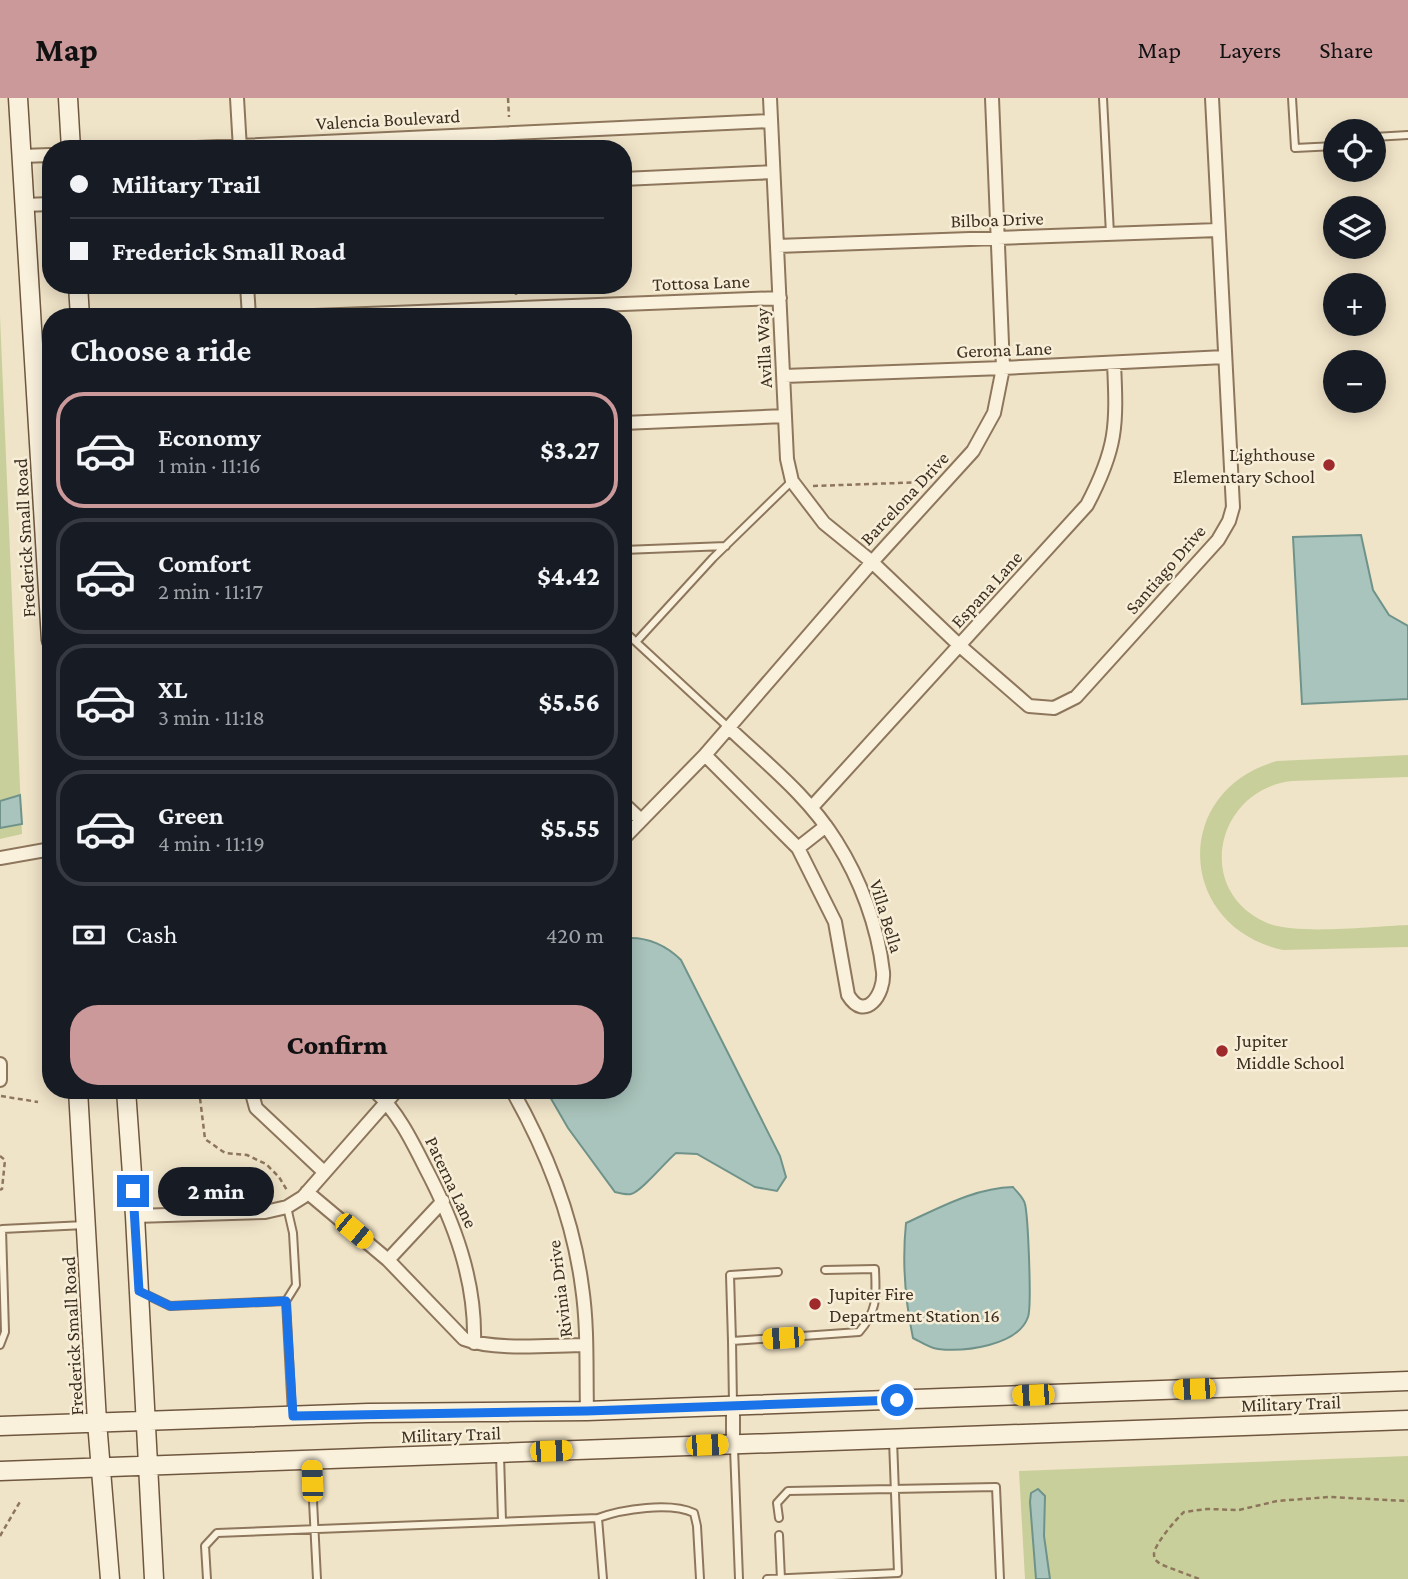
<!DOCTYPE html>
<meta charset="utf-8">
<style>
body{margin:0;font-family:"Crimson Pro",serif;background:#242831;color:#f1f3f6;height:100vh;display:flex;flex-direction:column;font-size:26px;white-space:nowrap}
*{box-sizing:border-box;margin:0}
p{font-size:23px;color:#9ea1a6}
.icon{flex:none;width:38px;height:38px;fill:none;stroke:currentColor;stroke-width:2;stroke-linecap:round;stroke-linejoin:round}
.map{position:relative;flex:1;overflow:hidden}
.details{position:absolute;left:42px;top:210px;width:590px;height:791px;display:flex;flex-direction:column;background:#171b24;border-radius:28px;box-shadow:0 4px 18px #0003}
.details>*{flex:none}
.top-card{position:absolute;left:42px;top:42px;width:590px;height:154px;border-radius:28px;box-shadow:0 4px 18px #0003;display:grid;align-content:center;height:154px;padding:0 28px;background:#171b24}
.controls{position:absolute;left:1323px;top:21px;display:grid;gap:14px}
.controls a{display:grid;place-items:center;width:63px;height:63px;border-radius:50%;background:#171b24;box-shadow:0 4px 18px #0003;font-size:35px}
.end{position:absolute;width:32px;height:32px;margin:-16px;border:9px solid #1a73e8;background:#fff;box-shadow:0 0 0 4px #fff}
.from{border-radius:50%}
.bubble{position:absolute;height:49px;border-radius:24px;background:#171b24;box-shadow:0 4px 18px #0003;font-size:23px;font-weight:800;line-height:49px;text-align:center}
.car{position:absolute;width:21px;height:42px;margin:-21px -10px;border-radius:9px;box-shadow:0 0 5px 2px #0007;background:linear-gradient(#f5c518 24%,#345 0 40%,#f5c518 0 76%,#345 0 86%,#f5c518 0)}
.top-card b{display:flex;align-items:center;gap:24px;height:66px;font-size:26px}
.top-card b+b{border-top:2px solid #363941}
.top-card i{width:18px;height:18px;background:#f1f3f6}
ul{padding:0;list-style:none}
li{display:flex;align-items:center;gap:21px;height:116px;margin:0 14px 10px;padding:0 14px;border:4px solid #363941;border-radius:28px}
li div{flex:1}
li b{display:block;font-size:26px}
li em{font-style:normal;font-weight:800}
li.selected{border-color:#cc999b}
li>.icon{width:63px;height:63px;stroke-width:1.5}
h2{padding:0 28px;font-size:32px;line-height:84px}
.pay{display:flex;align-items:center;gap:18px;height:77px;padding:0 28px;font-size:26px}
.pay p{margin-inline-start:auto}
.action{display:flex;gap:14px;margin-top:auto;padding:14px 28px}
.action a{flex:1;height:80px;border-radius:28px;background:#cc999b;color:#111;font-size:28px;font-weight:800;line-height:80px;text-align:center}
header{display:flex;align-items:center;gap:42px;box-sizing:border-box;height:98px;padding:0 35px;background:#cc999b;color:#111}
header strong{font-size:33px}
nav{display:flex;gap:38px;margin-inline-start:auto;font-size:24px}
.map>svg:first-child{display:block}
</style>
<header>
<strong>Map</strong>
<nav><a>Map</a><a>Layers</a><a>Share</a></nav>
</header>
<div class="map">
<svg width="1408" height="1481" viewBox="0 0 1408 1481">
<rect width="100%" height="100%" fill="#f0e4c8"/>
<!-- green -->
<path fill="#c9cf9b" d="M0,218L22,736L0,741Z
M1408,657V679L1292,683C1217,691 1193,791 1265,824C1294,838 1373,828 1408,827V849L1283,852C1176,829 1171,692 1277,663Z
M1408,1358V1481H1025L1019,1373Z"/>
<!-- water -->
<path fill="#a9c4bc" stroke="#6f938a" stroke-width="2" d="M1361,437L1373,492L1389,517L1408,528V601L1302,606L1293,439Z
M20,697L22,726L0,730V703Z
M628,840C648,839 667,848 681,862L780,1058L786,1079L777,1093L755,1089L697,1056L676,1055C665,1064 641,1094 631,1096C627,1097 619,1095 615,1094L568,1030L546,992H623V843Z
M1013,1089C1017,1094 1024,1100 1025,1106C1028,1119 1032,1208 1028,1219C1018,1248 964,1254 938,1251C929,1250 921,1244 913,1240C905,1202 902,1164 906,1125C941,1109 975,1090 1013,1089Z
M1038,1391L1045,1398L1044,1438L1050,1481H1036L1030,1404L1031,1395Z"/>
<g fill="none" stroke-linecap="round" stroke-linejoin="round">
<defs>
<path id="lane" d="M1103,0L1110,136
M1292,0L1295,50L1335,48
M1374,39L1408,37
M623,452L726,448
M623,532L729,630
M636,544L713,460L792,383
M143,1195L170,1208L286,1203L292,1316
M286,1203L296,1187L293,1135L287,1109
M732,1243L730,1177L778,1174
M0,1247L5,1234L2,1131L85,1127
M733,1306L732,1243L859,1234C878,1212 876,1199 875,1171L825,1172
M734,1350L739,1481
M500,1357L502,1423
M311,1364L317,1481
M598,1420L603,1481
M779,1420L777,1405L788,1393L996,1389L1000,1481
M779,1437L781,1481
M207,1481L205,1448L217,1435L598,1420C623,1411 670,1404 694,1415L697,1428L700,1481
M767,1481L898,1475L893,1342"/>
<path id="street" d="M237,0L240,51
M770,0L787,361L792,383L824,425L872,464L960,548L1029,608L1054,610L1076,599L1218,442L1229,423L1233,409L1212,0
M174,51L771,23
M21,58L51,57
M623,81L773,74
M24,107L51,106
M777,148L1218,132
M247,187L249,219
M288,219L780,200
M784,278L1003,270L1225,259
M623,325L785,318
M705,657L798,750L835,824L848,897C865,925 885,896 883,874C878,828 860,781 836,743C808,698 767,666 729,630
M623,705L641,722
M812,709L1087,407C1117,350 1117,328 1114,265
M623,741L705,657L872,464L973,353L994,315L1003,270L992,0
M798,750L826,728
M0,760L51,751
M0,966V982
M254,992L253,999L256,1010L324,1074
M374,992C397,1013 411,1041 425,1069C454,1124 476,1182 474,1245
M512,992C547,1054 573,1119 582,1189C588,1229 586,1272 587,1313
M307,1094L388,1162L464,1241C495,1253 551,1247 585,1247
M135,1118L265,1114L287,1109L303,1099L397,992
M388,1162L443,1103
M733,1308V1346"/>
<path id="secondary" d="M18,0L51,542
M68,0L71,51
M78,187L80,219
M78,992L97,1324L110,1481
M126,992L135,1118L154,1481
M0,1328L368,1315L587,1313L1408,1283
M0,1373L1408,1322"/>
</defs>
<!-- lane casing -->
<use href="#lane" stroke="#8d765c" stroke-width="10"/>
<!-- street casing -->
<use href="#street" stroke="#8d765c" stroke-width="16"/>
<!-- secondary casing -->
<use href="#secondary" stroke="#6f573f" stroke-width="21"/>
<!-- path -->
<path stroke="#8d765c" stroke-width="2.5" stroke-dasharray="5 3.5" stroke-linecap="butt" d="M508,0L509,19
M516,187V197
M813,388L927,384
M199,992L205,1041L225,1055L247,1057L266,1066L279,1079L288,1094
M1,998L38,1004
M0,1058L5,1062L2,1091L0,1092
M0,1438L21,1402
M1199,1481L1160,1466C1156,1462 1154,1462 1154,1456C1154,1447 1176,1421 1184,1414L1207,1411L1239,1412L1277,1403L1329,1399L1408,1403"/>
<!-- lane -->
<use href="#lane" stroke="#faf1dc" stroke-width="6"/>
<!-- street -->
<use href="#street" stroke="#faf1dc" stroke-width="12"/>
<!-- secondary -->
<use href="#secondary" stroke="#faf1dc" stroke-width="18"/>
</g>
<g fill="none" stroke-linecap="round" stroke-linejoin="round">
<!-- route -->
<path stroke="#1a73e8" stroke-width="9" d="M133,1093L139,1193L170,1208L286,1203L293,1318L587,1313L897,1302"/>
</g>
<!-- markers -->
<g fill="#9e2a2b" stroke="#f7eed8" stroke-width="2.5">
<circle cx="1329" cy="367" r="7"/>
<circle cx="1222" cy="953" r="7"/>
<circle cx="815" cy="1206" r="7"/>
</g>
<g text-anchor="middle" stroke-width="5" stroke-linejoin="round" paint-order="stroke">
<!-- street labels -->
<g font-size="19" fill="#3d2e20" stroke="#f7eed8">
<text transform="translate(388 21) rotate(-3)" y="7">Valencia Boulevard</text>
<text transform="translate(997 121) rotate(-2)" y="7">Bilboa Drive</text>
<text transform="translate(701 184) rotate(-2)" y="7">Tottosa Lane</text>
<text transform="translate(763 250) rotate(-93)" y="7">Avilla Way</text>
<text transform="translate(1004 251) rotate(-2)" y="7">Gerona Lane</text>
<text transform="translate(904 400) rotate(-47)" y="7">Barcelona Drive</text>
<text transform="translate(24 440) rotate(-93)" y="7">Frederick Small Road</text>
<text transform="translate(1165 471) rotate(-49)" y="7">Santiago Drive</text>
<text transform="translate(986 491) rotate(-48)" y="7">Espana Lane</text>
<text transform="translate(887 818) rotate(73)" y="7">Villa Bella</text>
<text transform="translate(452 1084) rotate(65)" y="7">Paterna Lane</text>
<text transform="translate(559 1191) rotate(-97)" y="7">Rivinia Drive</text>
<text transform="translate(72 1238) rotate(-93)" y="7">Frederick Small Road</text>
<text transform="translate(1291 1305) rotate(-2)" y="7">Military Trail</text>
<text transform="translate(451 1336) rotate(-2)" y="7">Military Trail</text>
</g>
<!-- poi labels -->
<g font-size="19" fill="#3d2e20" stroke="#f7eed8" text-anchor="start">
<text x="1315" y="363" text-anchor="end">Lighthouse<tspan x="1315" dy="22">Elementary School</tspan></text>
<text x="1236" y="949">Jupiter<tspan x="1236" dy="22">Middle School</tspan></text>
<text x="829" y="1202">Jupiter Fire<tspan x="829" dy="22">Department Station 16</tspan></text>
</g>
</g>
</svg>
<div class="controls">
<a><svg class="icon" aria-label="locate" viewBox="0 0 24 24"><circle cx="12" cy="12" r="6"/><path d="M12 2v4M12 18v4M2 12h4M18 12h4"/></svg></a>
<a><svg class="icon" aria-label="layers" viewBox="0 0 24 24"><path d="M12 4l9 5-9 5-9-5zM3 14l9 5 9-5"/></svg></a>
<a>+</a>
<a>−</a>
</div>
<i class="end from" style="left:897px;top:1302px"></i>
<i class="end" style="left:133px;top:1093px"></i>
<div class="bubble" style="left:158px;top:1069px;width:116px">2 min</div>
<i class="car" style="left:354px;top:1133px;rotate:130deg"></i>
<i class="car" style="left:783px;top:1240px;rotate:266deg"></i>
<i class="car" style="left:1194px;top:1291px;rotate:268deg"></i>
<i class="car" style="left:1033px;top:1297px;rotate:268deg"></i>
<i class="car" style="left:707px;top:1347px;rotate:88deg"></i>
<i class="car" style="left:551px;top:1353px;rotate:88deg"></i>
<i class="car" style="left:312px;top:1383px;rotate:358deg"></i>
<div class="top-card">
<b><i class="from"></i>Military Trail</b>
<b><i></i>Frederick Small Road</b>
</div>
<section class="details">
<h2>Choose a ride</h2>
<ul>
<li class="selected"><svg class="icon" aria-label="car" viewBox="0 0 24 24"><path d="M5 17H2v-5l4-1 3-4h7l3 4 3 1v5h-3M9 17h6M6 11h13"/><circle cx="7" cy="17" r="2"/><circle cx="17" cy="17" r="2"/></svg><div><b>Economy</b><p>1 min · 11:16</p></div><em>$3.27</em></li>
<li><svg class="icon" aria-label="car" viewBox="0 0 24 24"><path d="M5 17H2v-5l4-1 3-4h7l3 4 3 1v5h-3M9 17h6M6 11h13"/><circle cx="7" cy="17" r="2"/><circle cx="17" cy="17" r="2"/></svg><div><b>Comfort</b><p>2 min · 11:17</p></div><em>$4.42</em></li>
<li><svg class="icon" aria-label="car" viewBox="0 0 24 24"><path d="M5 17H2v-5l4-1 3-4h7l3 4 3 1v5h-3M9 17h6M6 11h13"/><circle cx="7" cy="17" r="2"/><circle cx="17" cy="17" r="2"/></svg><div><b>XL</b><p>3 min · 11:18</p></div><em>$5.56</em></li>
<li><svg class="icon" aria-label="car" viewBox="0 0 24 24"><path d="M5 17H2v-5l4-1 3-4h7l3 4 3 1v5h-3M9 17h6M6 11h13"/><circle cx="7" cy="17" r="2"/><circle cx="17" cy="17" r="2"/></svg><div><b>Green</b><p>4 min · 11:19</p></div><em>$5.55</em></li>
</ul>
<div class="pay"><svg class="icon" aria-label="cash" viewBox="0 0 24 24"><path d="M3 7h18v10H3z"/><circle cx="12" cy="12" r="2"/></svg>Cash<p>420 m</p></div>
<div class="action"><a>Confirm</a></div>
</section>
</div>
